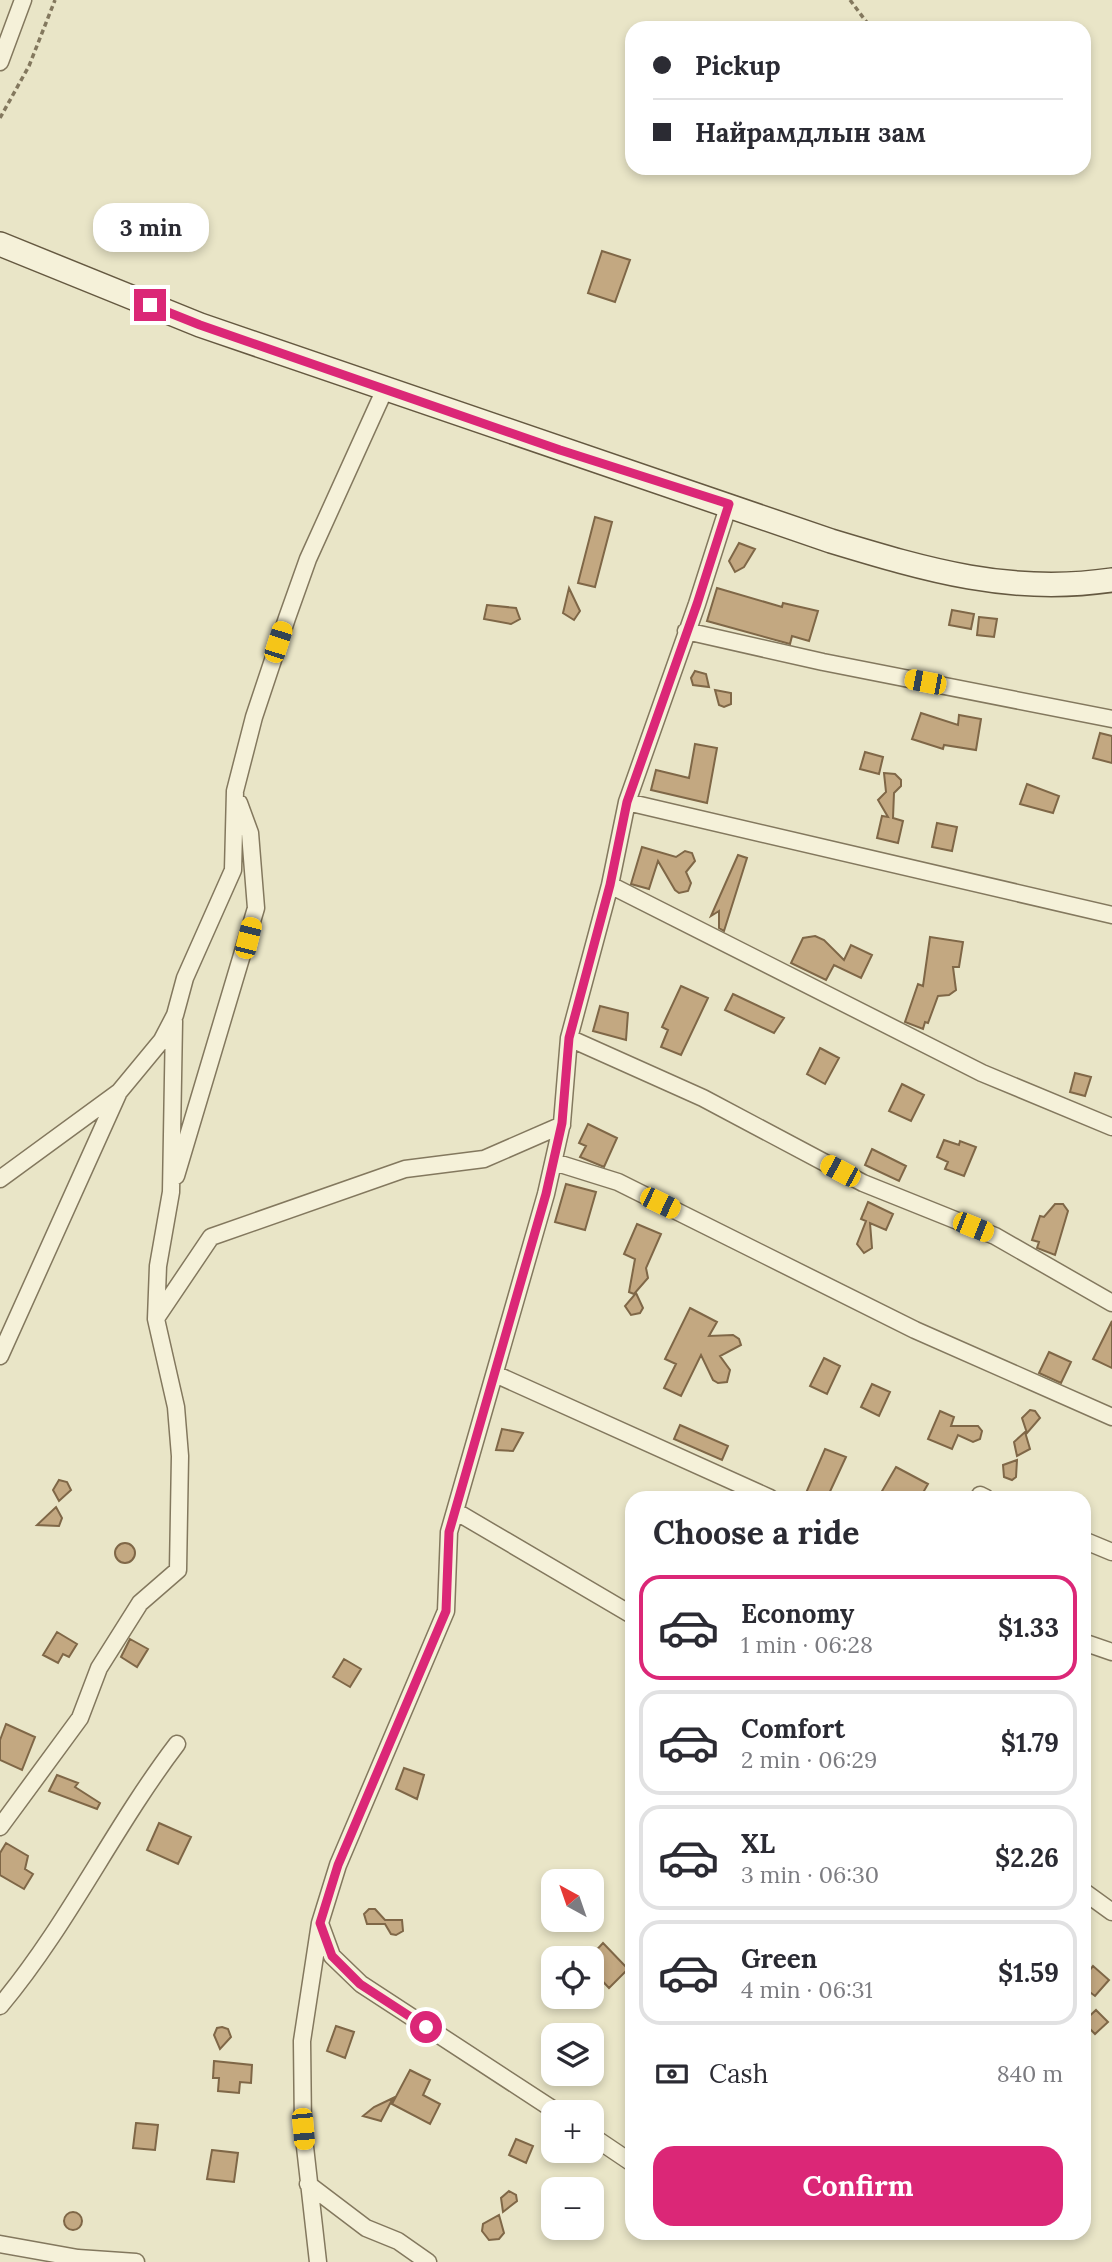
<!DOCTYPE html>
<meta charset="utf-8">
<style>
body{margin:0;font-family:Lora,serif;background:#f2f2f3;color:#2b2b33;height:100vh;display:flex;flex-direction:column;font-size:26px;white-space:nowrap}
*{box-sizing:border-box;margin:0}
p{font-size:23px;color:#7c7c81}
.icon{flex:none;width:38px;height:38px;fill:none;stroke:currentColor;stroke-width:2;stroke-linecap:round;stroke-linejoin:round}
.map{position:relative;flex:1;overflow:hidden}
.drawer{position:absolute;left:625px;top:1491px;width:466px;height:749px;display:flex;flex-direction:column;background:#fff;border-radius:21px;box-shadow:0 4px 10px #0003}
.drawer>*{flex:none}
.top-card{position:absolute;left:625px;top:21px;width:466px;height:154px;border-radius:21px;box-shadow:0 4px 10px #0003;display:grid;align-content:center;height:154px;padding:0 28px;background:#fff}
.needle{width:46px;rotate:320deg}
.buttons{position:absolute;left:541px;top:1869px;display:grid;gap:14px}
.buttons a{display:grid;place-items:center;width:63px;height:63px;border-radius:14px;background:#fff;box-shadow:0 4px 10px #0003;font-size:35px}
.end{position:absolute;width:32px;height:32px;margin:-16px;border:9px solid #db2777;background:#fff;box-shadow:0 0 0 4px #fff}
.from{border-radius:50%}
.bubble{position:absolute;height:49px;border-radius:21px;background:#fff;box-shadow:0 4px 10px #0003;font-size:23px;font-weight:800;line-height:49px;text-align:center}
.car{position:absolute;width:21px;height:42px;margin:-21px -10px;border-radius:9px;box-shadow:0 0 5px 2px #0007;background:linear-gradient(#f5c518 24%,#345 0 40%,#f5c518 0 76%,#345 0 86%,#f5c518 0)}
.top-card b{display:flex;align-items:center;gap:24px;height:66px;font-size:26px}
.top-card b+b{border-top:2px solid #e1e1e2}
.top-card i{width:18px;height:18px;background:#2b2b33}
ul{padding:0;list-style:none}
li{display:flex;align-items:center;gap:21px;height:105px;margin:0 14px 10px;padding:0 14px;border:4px solid #e1e1e2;border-radius:21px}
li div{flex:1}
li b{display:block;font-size:26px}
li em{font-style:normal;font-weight:800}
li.current{border-color:#db2777}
li>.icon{width:63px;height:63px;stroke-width:1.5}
h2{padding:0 28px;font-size:32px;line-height:84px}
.pay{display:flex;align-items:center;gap:18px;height:77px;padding:0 28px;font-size:26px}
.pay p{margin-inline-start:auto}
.button{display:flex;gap:14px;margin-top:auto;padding:14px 28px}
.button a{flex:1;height:80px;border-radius:21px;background:#db2777;color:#fff;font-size:28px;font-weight:800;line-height:80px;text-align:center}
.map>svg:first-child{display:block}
</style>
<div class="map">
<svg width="1112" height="2262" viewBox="0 0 1112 2262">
<rect width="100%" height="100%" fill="#e9e5c7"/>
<!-- building -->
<path fill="#c3a881" stroke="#7f6747" stroke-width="2" d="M602,251L630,260L615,302L588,293Z
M595,517L612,522L595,587L578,583Z
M739,543L755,549L744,567L735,572L729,561Z
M569,588L580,611L574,620L563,613Z
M717,588L782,607L783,603L818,611L809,641L792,636L790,644L707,621Z
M487,605L516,608L520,619L511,624L484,619Z
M952,610L974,614L971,629L949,625Z
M979,617L997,619L994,637L977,635Z
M695,671L706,674L709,687L693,685L691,678Z
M715,690L731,693V704L724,707L719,705Z
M921,713L958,725L959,715L981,719L976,750L944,745L943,749L912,739Z
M1100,733L1112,736V763L1093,758Z
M695,744L717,748L707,803L651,790L656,770L689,778Z
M865,752L883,757L879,774L860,769Z
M884,773L895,774L901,780V786L894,793L893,818L903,821L898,843L877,838L882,816L888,817L878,800L886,792Z
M1027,784L1059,796L1053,813L1020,804Z
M937,823L957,827L952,851L932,847Z
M642,847L676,857L685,851L692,853L695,861L686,872L691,883L688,891L679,893L675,890L658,861L649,889L631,884Z
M738,855L747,858L724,931L719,928V911L711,916Z
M815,936L824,940L844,960L851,945L872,955L861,978L834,965L826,980L791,963L803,938Z
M930,937L963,942L959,967H953L956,990L949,995L938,996L928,1023L925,1022L923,1029L905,1022L918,984L923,986Z
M681,986L708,998L681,1055L661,1047L668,1030L662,1027Z
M733,994L784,1018L774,1033L725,1010Z
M600,1006L628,1013L626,1040L593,1031Z
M820,1048L839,1058L825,1084L807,1074Z
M1075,1073L1091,1077L1085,1096L1070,1092Z
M902,1084L924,1095L911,1121L889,1111Z
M588,1124L617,1138L604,1167L580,1157L586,1146L579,1143Z
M944,1140L959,1145L960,1141L976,1147L964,1176L945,1169L948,1162L937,1157Z
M872,1149L906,1166L899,1181L865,1165Z
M566,1184L596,1192L585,1230L555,1222Z
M868,1202L893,1214L886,1230L870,1223L872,1248L864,1253L857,1244L866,1221L861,1219Z
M1055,1204H1063L1068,1211L1055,1255L1037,1248L1039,1242L1032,1240L1040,1216L1044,1217Z
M637,1224L661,1234L646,1268L648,1278L634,1294L629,1292L635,1259L624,1254Z
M636,1293L643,1308L640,1313L631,1315L625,1306Z
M690,1308L717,1322L709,1336L733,1335L739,1339L741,1345L720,1356L730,1370L727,1382L718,1383L713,1380L701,1355L681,1396L664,1388L676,1364L665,1359Z
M1112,1321V1368L1093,1359Z
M1049,1352L1071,1362L1061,1383L1039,1373Z
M824,1358L840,1366L827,1394L810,1386Z
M872,1384L890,1392L879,1416L861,1407Z
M1030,1410L1035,1411L1040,1418L1027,1433L1022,1418Z
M940,1411L954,1417L951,1426H978L982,1431L980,1439L973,1442L958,1435L952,1449L928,1439Z
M680,1425L728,1446L722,1460L674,1439Z
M502,1429L523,1433L513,1451L496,1450Z
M1025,1432L1030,1449L1017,1456L1014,1442Z
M825,1449L846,1457L827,1498H815L806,1493Z
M1017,1460L1016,1477L1012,1480L1004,1477L1003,1465Z
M896,1467L928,1484L920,1498H878Z
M59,1480L67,1482L71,1490L59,1501L53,1490Z
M56,1507L62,1518L59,1526L37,1525Z
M115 1553a10 10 0 1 1 20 0a10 10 0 1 1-20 0Z
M57,1632L77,1644L69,1657L63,1654L58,1663L43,1655Z
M130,1639L148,1649L137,1667L121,1657Z
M344,1659L361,1669L350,1687L333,1677Z
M6,1724L35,1737L22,1770L0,1760V1740Z
M404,1768L424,1775L417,1799L396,1789Z
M57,1775L78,1783L75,1787L100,1803L97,1809L49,1791Z
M159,1823L191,1837L178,1864L147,1850Z
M6,1843L28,1856L25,1869L33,1874L24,1889L0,1875V1853Z
M375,1909L385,1920H402L403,1931L396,1935L391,1934L385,1924H367L364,1914L369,1909Z
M603,1943L628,1969L609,1988L592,1970V1955Z
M1093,1966L1109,1980L1095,1996L1083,1987V1978Z
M1096,2010L1108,2022L1095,2034L1083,2022Z
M336,2026L354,2032L345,2058L327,2051Z
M222,2027L228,2029L231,2037L220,2049L214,2035L217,2028Z
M214,2061L252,2065L251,2083L240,2082L239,2093L218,2091L219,2078H213Z
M410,2070L430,2080L423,2095L440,2104L430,2124L392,2104Z
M393,2098L381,2121L363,2116L374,2107Z
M136,2123L158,2125L155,2150L133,2148Z
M516,2139L533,2146L526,2163L509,2155Z
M212,2150L238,2153L234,2182L207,2179Z
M509,2191L516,2195L517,2201L503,2212L501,2198Z
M64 2221a9 9 0 1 1 18 0a9 9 0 1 1-18 0Z
M499,2215L504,2233L499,2239L489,2240L482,2231L483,2224Z"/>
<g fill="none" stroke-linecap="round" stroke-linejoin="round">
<defs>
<path id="street" d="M0,62L23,0
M686,631L823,662L1112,719
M627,802L1112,915
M610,885L982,1073L1112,1127
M569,1038L703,1098L863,1183L995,1236L1112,1303
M554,1162L618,1182L915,1330L1112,1417
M176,1176L256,908L250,833L239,803
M0,1179L119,1092L162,1040L175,1015L185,978L233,870L235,791L254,717L287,618L308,559L385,389
M157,1317L211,1237L405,1169L484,1159L562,1125
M0,1356L118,1094
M495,1374L770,1498
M980,1495L986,1498
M455,1511L632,1615
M1083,1540L1112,1552
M1083,1642L1112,1652
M0,1827L80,1718L99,1668L140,1603L178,1570L180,1456L176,1407L156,1319L158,1266L171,1192L174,1021
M1083,1891L1112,1912
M321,1926L332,1956L361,1984L557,2112
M0,2006C68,1925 113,1828 177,1744
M592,2136L632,2163
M308,2184L366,2228L398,2241L428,2262
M0,2244L78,2258L136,2262
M318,2262L303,2129L302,2041L320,1923L338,1865L446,1611L449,1532L546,1194L562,1123L569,1038L610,885L627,802L697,604L729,504"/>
<path id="secondary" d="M0,244L200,325L831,541C927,570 1010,595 1112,580"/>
</defs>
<!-- street casing -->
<use href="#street" stroke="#83785e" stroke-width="19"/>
<!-- secondary casing -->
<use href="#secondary" stroke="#655941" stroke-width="26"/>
<!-- path -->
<path stroke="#83785e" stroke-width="3.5" stroke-dasharray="5 3.5" stroke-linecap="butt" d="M850,0L871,28
M0,118L29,66L55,0"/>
<!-- street -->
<use href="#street" stroke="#f5f1d9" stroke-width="16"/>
<!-- secondary -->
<use href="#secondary" stroke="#f5f1d9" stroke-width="23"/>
</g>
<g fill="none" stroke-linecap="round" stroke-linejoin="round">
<!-- route -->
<path stroke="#db2777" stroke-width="9" d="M150,305L200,325L560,450L729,504L697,604L627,802L610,885L569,1038L562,1123L546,1194L449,1532L446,1611L338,1865L320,1923L332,1956L360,1984L426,2027"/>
</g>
</svg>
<div class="buttons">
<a><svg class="needle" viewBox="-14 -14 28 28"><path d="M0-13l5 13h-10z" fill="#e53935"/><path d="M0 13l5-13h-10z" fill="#7c7c81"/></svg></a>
<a><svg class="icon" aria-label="locate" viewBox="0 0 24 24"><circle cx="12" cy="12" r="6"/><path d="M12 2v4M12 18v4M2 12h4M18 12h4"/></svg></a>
<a><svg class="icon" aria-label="layers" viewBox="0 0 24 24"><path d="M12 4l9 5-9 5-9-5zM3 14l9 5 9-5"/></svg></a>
<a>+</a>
<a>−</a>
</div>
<i class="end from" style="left:426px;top:2027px"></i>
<i class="end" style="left:150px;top:305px"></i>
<div class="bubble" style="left:93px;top:203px;width:116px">3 min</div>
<i class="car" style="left:278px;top:642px;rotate:18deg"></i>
<i class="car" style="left:925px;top:682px;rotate:281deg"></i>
<i class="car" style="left:248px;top:938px;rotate:14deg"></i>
<i class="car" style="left:840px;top:1171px;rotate:298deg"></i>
<i class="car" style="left:660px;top:1203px;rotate:116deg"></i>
<i class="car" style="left:973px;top:1227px;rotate:112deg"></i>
<i class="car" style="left:303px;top:2129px;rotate:175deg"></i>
<div class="top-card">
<b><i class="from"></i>Pickup</b>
<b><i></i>Найрамдлын зам</b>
</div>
<section class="drawer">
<h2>Choose a ride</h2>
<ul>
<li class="current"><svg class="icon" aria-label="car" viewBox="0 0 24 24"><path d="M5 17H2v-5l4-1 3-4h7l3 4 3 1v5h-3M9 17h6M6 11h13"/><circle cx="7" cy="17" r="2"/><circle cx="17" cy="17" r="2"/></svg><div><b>Economy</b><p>1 min · 06:28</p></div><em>$1.33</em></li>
<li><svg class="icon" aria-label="car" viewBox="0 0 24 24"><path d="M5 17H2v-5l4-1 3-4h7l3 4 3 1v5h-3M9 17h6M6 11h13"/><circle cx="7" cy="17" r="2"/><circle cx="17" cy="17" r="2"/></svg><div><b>Comfort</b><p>2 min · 06:29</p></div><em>$1.79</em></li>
<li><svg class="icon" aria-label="car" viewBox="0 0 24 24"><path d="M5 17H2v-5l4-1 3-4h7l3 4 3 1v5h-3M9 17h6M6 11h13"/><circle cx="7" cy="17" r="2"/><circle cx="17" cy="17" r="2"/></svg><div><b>XL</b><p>3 min · 06:30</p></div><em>$2.26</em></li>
<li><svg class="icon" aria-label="car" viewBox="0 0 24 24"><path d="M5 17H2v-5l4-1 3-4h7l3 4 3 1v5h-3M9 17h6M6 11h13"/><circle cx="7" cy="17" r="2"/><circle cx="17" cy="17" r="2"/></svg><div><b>Green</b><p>4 min · 06:31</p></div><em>$1.59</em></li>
</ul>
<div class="pay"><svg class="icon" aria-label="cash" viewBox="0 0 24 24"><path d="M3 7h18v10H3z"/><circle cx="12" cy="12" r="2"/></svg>Cash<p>840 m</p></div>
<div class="button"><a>Confirm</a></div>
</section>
</div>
